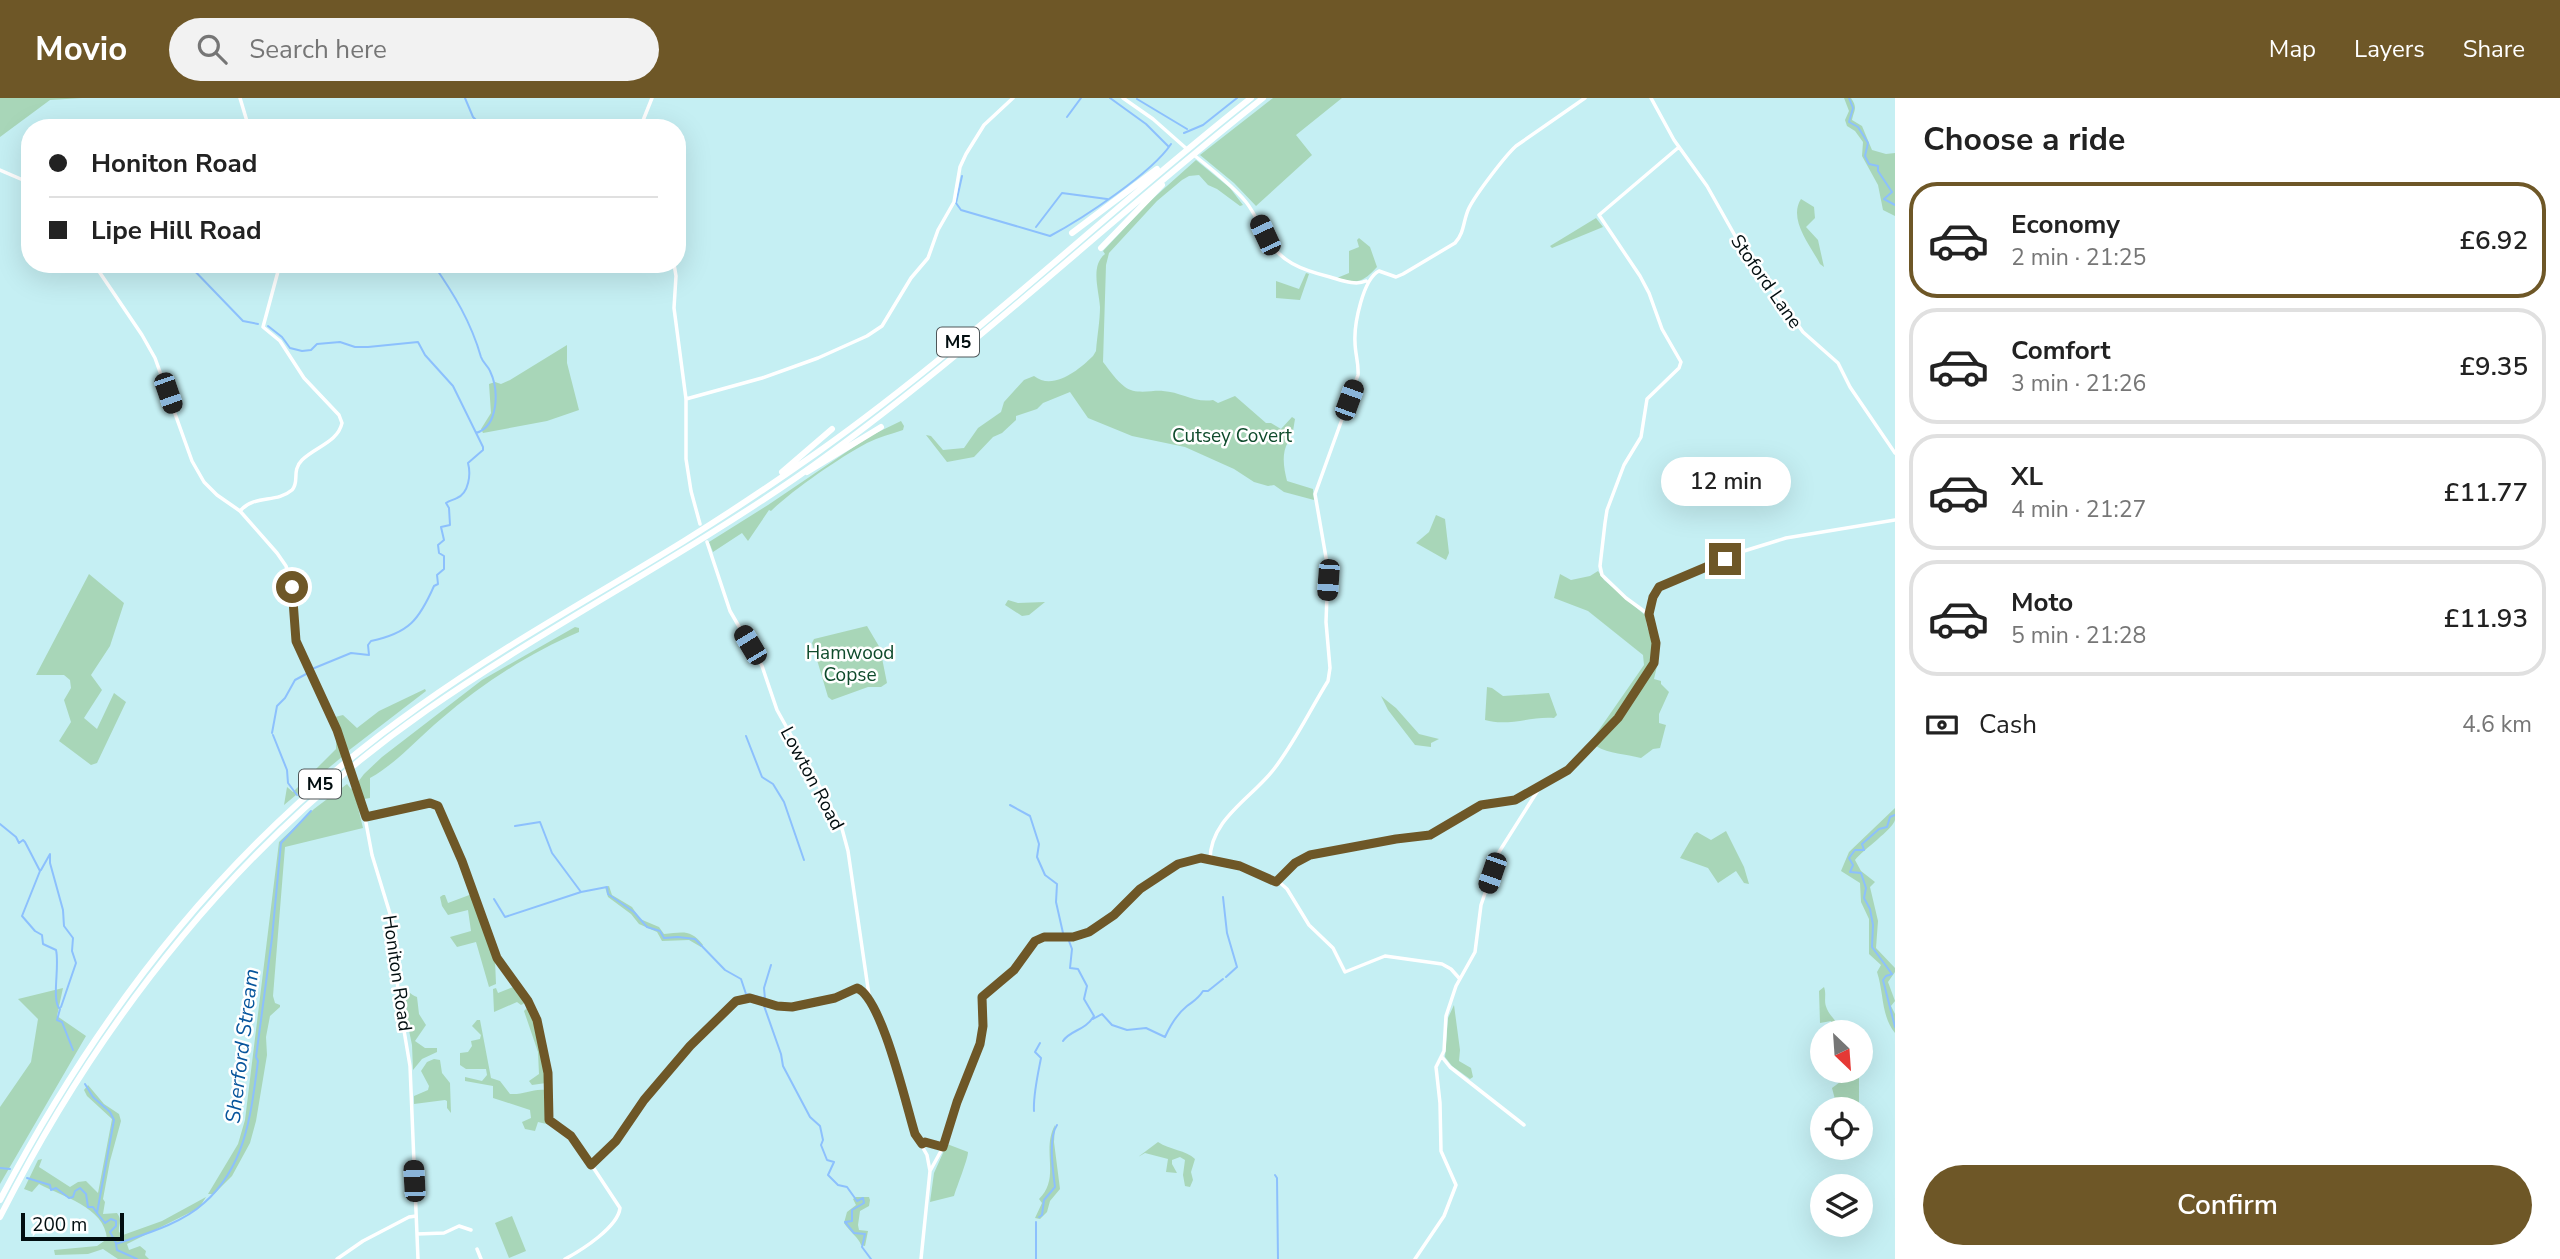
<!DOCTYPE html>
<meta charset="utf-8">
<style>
body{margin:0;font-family:"Nunito Sans",sans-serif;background:#f2f2f2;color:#222;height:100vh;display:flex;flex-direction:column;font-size:26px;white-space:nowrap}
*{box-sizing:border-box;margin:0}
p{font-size:23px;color:#767676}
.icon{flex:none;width:38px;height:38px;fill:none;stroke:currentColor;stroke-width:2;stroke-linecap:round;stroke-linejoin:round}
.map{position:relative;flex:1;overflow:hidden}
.sheet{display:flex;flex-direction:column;background:#fff;width:665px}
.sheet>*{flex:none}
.hud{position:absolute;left:21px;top:21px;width:665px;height:154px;border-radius:28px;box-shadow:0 7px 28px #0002;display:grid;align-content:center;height:154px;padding:0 28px;background:#fff}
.needle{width:46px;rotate:155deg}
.fabs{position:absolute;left:1810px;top:922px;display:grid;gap:14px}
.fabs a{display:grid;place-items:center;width:63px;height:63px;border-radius:50%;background:#fff;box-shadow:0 7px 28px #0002;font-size:35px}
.scale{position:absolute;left:21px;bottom:18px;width:103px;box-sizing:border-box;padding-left:7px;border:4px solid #020e10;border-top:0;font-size:19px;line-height:24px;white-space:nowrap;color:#020e10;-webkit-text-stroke:5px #fff;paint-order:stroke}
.end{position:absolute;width:32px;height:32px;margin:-16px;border:9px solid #6e5727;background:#fff;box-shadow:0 0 0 4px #fff}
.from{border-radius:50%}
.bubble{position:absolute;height:49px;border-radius:24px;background:#fff;box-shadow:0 7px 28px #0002;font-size:23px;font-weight:600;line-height:49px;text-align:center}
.car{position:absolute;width:21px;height:42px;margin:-21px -10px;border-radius:9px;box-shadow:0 0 5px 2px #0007;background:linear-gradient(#222 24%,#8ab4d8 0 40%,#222 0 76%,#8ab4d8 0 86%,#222 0)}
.hud b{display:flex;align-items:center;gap:24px;height:66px;font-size:26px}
.hud b+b{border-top:2px solid #e0e0e0}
.hud i{width:18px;height:18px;background:#222}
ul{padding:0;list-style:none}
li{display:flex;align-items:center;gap:21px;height:116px;margin:0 14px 10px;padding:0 14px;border:4px solid #e0e0e0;border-radius:28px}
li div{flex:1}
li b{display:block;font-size:26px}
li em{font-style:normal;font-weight:600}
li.current{border-color:#6e5727}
li>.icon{width:63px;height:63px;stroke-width:1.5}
h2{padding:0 28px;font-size:32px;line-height:84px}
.pay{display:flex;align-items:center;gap:18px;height:77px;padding:0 28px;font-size:26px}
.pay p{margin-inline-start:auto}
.action{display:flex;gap:14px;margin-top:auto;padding:14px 28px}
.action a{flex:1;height:80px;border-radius:42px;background:#6e5727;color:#fff;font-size:28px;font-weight:600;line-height:80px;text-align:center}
header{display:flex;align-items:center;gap:42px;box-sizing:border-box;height:98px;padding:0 35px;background:#6e5727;color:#fff}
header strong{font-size:33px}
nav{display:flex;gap:38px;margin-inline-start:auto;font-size:24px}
.search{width:490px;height:63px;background:#f2f2f2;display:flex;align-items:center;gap:18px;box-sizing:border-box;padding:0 24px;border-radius:38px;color:#767676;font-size:26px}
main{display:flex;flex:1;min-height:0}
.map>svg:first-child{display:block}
</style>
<header>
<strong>Movio</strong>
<div class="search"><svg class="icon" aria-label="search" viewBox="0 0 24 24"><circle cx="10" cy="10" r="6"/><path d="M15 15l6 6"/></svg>Search here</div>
<nav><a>Map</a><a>Layers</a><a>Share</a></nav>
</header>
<main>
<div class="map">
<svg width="1895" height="1161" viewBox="0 0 1895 1161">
<rect width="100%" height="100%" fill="#c5eff3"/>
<!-- green -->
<path fill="#a8d6b8" d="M0,0H82L50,2L0,39Z
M1273,0H1342L1296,37L1312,57L1256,108L1234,85L1200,57Z
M1844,0H1851C1858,10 1854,12 1852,22L1862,28L1872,52L1886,56L1895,55V118L1883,112L1878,87L1862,58L1863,44L1855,33L1847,28L1845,22L1849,13Z
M1196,62L1230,90L1243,107L1240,108L1217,91L1208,87L1199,77L1189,78L1182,82L1157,103L1109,155L1106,167L1103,264C1110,273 1116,282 1125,289C1135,297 1152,292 1163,293C1181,294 1194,305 1213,302L1218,305L1235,298L1266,325H1271L1281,331L1292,319L1295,321L1293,333L1286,335L1288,344C1281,356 1284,371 1287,383L1313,391L1314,402L1284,394L1274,387L1268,388L1254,384L1234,371L1185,349L1132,338L1088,320L1070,294L1043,305L1037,311L1016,318V322L1002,335L993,339L974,359L947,364L926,337L931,338L943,352L964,350L978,330L1001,314L1004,304L1024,282L1034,278C1053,293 1079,272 1093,258L1096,253C1097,239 1100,223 1100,209C1099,192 1090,168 1105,156L1103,153L1148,105Z
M1801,101L1814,109L1815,120L1806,129L1818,142L1824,169L1820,166C1810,147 1788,121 1801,101Z
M1596,120L1603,129L1552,150L1550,148Z
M1359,140L1370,149L1377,169C1361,186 1358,185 1337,180L1349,175V153L1359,149L1357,142Z
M1306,175L1309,176L1300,202L1276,200V183L1299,191Z
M567,247V265L579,312L547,323L483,335L481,331L491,315L489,286L495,284L501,286L510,282Z
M901,323L904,328L903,332C891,336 879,339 867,345C839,360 794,391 771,413L769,412L748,443L742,435L713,454L709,444L768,407L870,338Z
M1436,417L1445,421L1449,455L1446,462L1416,445L1429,434Z
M1598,473L1604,482L1646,518C1645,534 1657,542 1652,565L1657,568L1654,581L1661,583V586L1669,594L1659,616V625L1666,627L1660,650L1653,651L1641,660C1626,656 1609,656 1596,648L1594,639L1644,567L1643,557L1588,513L1554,500L1560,476L1571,482L1590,478Z
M89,476L124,505L110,548L91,577L102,592L84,620L97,631L114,595L126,604L97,665L91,667L59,643L71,624L64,602L71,590L70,582L64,577H36Z
M1008,502L1018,505L1045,504L1029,517L1022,518L1005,507Z
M867,528L880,550L887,585L881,589H868L832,602L828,599L812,545L814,541Z
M575,529L579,530V534C529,555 482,586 441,621C417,641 397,665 370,680V700L364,701L358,684L364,676L382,659L482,582Z
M1487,589L1492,590L1503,598L1549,595L1557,617L1554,620C1531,618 1508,629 1485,622Z
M425,591L426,593L348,653L335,619L343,617L357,630L379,613Z
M1381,598L1396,610L1419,636L1439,641L1431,645V649L1415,647L1388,612Z
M336,636L343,658L284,707L287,689L293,694L336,651Z
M347,686L351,691L353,689L363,730L285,749L273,898L275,905L280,907V909L270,918L266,939L267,957L256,1023L250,1045L232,1078L214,1096H208L238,1046L245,1022L279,744L314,711Z
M1895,710C1895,714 1895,718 1895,722C1892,732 1864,751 1855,762L1861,773L1875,784L1870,789L1878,823L1876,850L1895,870V874L1888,884L1895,903L1891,908L1895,916V935C1881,918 1884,895 1877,874L1881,867L1869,856V821L1861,804L1860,785L1841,773L1849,754Z
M1726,733L1744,769L1749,786L1744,785L1736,773L1718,785L1708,770L1680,760L1694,736L1697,734L1711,742Z
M609,788L612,797L632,809L640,821L659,829L664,836C681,835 690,830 703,847L701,849L689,842L662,843L657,834L639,826L631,816L608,799L605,789Z
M472,796L495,862L496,886L489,889L476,844L457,849L450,839L471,833L468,812L448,817L442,808L440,799L443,797H445L448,805Z
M516,888L527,904L521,907L517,904L494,914L493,891L496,890L498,895Z
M400,889C407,890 410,897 417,899L419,916L426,927L415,943L425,950H437V954L422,961L413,972L412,947Z
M1824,889C1827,897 1823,903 1827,911C1830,918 1839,926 1844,934H1835L1831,923L1820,925L1819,893Z
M63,890L57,918L86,938L0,1086V1009L31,964L38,921L18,901Z
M1454,907L1460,952L1459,963L1471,970L1473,979L1470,981L1452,968L1445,959L1448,920Z
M528,909C542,927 543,962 546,985L532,987L529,983L539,976L538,954L524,913Z
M477,922H480L491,980L500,983L510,996C524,997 533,990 546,992V1019L551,1027L538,1024L535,1033L525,1031L522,1024L531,1020L530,1012L493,1000V988L465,983V979L482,983L487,977L486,971H466L460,967V955L468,954L472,948L471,943L480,941L481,937L472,928Z
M434,961L440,962L442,975L450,985L451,1015L447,1010V1003L445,1002L414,1006V998L428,992L429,988L421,973L427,964Z
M1843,973H1859V1011H1849L1836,1005L1832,990L1840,984Z
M88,987L104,1006L119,1016L121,1023L110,1063L103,1101L105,1104L103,1116L117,1115C123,1123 118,1126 119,1134L123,1137L162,1123L206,1099L199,1110L127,1146L129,1152L140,1148L146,1153L145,1157L149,1161H118L103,1151L88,1156L55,1157L54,1152L97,1148L107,1141C105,1109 61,1098 39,1086L32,1094L24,1091L38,1062L42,1061L39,1069L70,1089L78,1084L86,1083L98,1095L112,1021L87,998L84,992Z
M1055,1027L1054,1044L1060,1091L1050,1103L1047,1114L1040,1121L1035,1120L1042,1105L1039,1101C1061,1080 1041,1052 1055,1027Z
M1158,1044C1170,1052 1186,1052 1195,1061L1191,1074L1193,1082L1190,1089L1185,1088L1183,1077L1185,1062L1180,1059L1172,1062V1066L1177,1075L1166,1074L1168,1061L1145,1055L1138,1059Z
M947,1046L968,1054C968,1061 957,1088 954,1098L930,1104L934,1075Z
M856,1099H869L870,1102L869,1108L860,1113L858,1127L859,1132L868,1133L865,1148L861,1147C859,1140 849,1133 844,1125L847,1114L856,1107L853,1101Z
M512,1118L526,1153L509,1160L495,1125Z"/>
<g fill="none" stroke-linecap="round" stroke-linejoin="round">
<!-- stream -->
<path stroke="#8cc0fd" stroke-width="2" d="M465,0L473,19L484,30
M1110,0L1146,26L1168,48
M1849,0L1853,10L1849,24L1858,29L1868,45L1865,58L1869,66L1878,68V73L1892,94L1884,101L1895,107
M1137,1L1187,31
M1067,19L1081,0
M1184,35L1203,27L1237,0
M962,78L956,105L961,112L1050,138C1082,121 1152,75 1171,46
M1036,129L1062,95L1107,101
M188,166L243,223L258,226
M433,166C454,196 471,224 481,259C483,265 488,268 490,273C499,292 499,328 476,335
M268,228L282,239L290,250L302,253L311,252L317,246L340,244L355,249H368L418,244L425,257L453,288L483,349V352L468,365C471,376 469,395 457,400C454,402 450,402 446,405L449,410L450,427L441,429L444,442L438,447L439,455L444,458V471L437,477L438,486L434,488C419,522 409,535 371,543L368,547L369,557L351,555L312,571
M272,635L277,608L285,600L295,582L308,575
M273,637L287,672L288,685L297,697
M746,638L762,679L773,686L784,704L804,762
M1010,707L1030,718L1039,746L1037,759L1045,777L1057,786L1056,804L1063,835
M1895,717L1890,719L1887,729L1879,731L1862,746L1864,752H1855L1849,760L1853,767L1850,774L1861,775L1866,790L1864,800L1870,811L1873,827L1872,849L1892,876L1886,878L1883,882L1895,929
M0,726L16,739L19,745L23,742L25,744L40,773L22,818L35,833L42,837L43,846L56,852C60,868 51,903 60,911L57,922L62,924L73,952
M515,728L540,724L552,755L581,794L607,789L608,796L634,814L647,829L660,833L664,840L678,839L695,841L725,872L741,881L746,896L764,900
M41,772L50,756V765L63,812L64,828L73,840L72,853L76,865L61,909
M1223,799L1227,835L1237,869L1226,879
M494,801L505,819L581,794
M765,901L764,890L771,867
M763,905L781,956L783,968L810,1019L820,1028L823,1042L821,1047L827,1062L834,1064L828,1077L838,1087L847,1089L857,1103L863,1100L864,1105L852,1112V1123L845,1124L854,1135L865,1136L862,1149L871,1161
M1093,921L1102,916L1112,927L1127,932L1146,930L1165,939C1170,928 1177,916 1187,908C1195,902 1198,901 1203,893H1208L1223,881
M1063,943C1070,932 1085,933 1094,918L1084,901L1087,888L1078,871L1070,870L1072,851L1069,843
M85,986L93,999L110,1014L114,1022L97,1115L105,1125L111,1121L116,1123V1128L110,1134L116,1145
M1034,1013C1033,997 1038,976 1041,960L1035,954L1040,945
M0,1070L10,1071
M1275,1077L1277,1080L1278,1161
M27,1080L50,1087L51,1092L56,1090L69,1100L73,1099L75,1093L80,1090L86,1096L88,1109H93L97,1115
M1039,1119L1042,1117L1044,1102L1055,1089C1053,1073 1048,1040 1057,1027
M137,1161L117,1152L116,1146C145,1136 181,1126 204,1105C246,1068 251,1016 258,963L256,959L272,840L281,745L311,713
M1036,1161V1124"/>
<!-- minor -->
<path stroke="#fff" stroke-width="3.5" d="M240,0L249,30
M1123,0L1153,21L1188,52
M1651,0L1674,42L1707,88L1738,143L1803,234L1838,265L1850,289L1895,355
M640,30L652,0
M1194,57C1212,72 1231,86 1246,104C1254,114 1259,126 1265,137C1279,164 1302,172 1330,179C1341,182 1355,188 1366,183
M0,72L30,85
M94,166L142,237L155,260L192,363L204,384L217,397L240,413L277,455L286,468L292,489L296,543L327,605L348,663
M674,166L676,178L674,210L686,301V361L691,393L700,426
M686,301L762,280L818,260L867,238L882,228L911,180L928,160L938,132L954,104L960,69L966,56L984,27L1013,0
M241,412C254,397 277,405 292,392C300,384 291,373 302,362C315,349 338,344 342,325L339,317L304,280L280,243L263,229L280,166
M707,444L730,513L762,568L777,612L841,727L848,753L870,904L892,954L915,1036L927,1057L930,1073
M1648,516L1626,500L1602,477L1600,468L1605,425L1607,412L1624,367L1641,339L1647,301L1679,270L1681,264L1662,231L1649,195L1640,178L1599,117L1679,49
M350,670L363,709L372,757L395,832L398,897L410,968L418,1161
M366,719L430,705L438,708L471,787L497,860L528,903L537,922L548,975L549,1022L577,1045L620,1110C618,1129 582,1152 565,1161
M1210,762C1210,721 1252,700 1274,671C1295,644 1310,612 1328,583L1330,570L1326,524L1328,471L1315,396L1358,277C1359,265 1355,256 1355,244C1354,226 1363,181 1379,173L1396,179L1403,176L1455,145C1465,134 1463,122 1469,110C1476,96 1505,58 1516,48L1585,0
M1278,783L1295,765L1310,757L1396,741L1430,737L1481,707L1515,702L1539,689
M1442,959L1450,969L1524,1027
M922,1046L943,1049
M591,1067L610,1050L644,1002L690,948L736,903L750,899L777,907L792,909L835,900L857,890L868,897
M417,1136L444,1135L459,1128L471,1132
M477,1151L481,1161
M337,1161L363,1143L409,1119L416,1118
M921,1161L930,1073L947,1042L957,1005L980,946L983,928L982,899C992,887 1008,880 1018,868C1026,859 1030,843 1041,839C1060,834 1072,844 1093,832C1111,821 1122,806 1137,793C1187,750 1218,756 1273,784L1278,783L1287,791L1309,827L1333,850L1345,874L1385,858L1442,866L1451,871L1459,880
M1415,1161L1444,1118L1456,1087L1441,1053L1440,1005L1436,969L1444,953L1446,918L1456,888L1475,854L1481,807L1492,775L1499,754L1540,689L1572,668L1605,633L1618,619L1652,570L1656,558V545L1649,516L1653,499L1659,489L1744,453L1786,440L1895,422"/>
<!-- highway -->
<path stroke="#fff" stroke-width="6" d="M1072,135L1157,71
M1101,150L1162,87
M782,374L832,331
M807,374L881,329
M0,1102C104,904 234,739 418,609C503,548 595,498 684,443C729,415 774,385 818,354C970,246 1105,115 1251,0
M0,1119C101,919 242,741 427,612C546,529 677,462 797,379C961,264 1106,124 1263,0"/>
</g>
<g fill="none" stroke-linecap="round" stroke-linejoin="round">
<!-- route -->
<path stroke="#6e5727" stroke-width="9" d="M292,489L296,543L337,632L366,719L430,705L438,708L462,763L497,860L528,903L537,922L548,975L549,1022L571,1038L591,1067L616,1043L644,1002L690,948L736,903L750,900L777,908L792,909L835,900L857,890C882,900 906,1007 915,1036L922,1046L925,1044L943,1049L957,1004L980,946L983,928L982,899L1014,872L1035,843L1044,839H1073L1089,834L1114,817L1140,791L1178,766L1201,760L1240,768L1276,784L1295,765L1310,757L1396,741L1430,737L1481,707L1515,702L1568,672L1618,620L1654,565L1656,545L1649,516L1653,499L1659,489L1725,461"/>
</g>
<g text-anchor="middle" stroke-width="5" stroke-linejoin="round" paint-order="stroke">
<!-- shield labels -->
<g fill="#fff" stroke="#4e5658" stroke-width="2">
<rect x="937" y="229.5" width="42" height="29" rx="5"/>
<rect x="299" y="671.5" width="42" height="29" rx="5"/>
</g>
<g font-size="18" font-weight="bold" fill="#020e10">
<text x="958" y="250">M5</text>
<text x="320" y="692">M5</text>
</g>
<!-- street labels -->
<g font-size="19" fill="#020e10" stroke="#fff">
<text transform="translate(1767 183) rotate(55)" y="7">Stoford Lane</text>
<text transform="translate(813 680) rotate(62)" y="7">Lowton Road</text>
<text transform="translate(398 875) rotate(82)" y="7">Honiton Road</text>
</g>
<!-- park labels -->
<g font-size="19" fill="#0f4b2c" stroke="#fff">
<text x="1232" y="344">Cutsey Covert</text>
<text x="850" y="561">Hamwood<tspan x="850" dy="22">Copse</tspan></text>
</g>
<!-- water labels -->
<g font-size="21" font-style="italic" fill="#07559c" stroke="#fff">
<text transform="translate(242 948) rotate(-83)" y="7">Sherford Stream</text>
</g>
</g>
</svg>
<div class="fabs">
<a><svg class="needle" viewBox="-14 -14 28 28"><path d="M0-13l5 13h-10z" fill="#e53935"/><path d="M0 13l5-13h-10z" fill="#767676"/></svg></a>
<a><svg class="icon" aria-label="locate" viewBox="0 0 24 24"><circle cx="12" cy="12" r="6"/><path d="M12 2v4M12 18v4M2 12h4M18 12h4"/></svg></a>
<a><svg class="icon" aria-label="layers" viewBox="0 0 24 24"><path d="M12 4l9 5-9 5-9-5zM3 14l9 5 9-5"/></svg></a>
</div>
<div class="scale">200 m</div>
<i class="end from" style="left:292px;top:489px"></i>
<i class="end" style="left:1725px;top:461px"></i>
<div class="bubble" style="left:1661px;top:359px;width:130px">12 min</div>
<i class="car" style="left:1265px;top:137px;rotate:335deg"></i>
<i class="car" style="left:168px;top:295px;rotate:161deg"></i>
<i class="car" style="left:1349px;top:302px;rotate:20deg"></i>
<i class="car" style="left:1328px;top:482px;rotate:184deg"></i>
<i class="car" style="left:750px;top:547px;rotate:329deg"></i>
<i class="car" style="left:1492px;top:775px;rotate:199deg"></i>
<i class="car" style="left:414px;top:1083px;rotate:357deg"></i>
<div class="hud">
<b><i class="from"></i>Honiton Road</b>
<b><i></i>Lipe Hill Road</b>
</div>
</div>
<section class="sheet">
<h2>Choose a ride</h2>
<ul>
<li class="current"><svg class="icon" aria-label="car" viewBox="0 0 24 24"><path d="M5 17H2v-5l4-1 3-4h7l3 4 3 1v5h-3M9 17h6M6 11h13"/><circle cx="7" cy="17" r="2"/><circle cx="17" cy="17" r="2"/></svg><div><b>Economy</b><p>2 min · 21:25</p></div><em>£6.92</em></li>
<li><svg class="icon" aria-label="car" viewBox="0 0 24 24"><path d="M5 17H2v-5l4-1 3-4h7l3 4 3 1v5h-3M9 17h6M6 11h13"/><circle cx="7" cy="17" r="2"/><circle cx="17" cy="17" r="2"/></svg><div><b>Comfort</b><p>3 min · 21:26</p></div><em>£9.35</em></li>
<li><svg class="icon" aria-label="car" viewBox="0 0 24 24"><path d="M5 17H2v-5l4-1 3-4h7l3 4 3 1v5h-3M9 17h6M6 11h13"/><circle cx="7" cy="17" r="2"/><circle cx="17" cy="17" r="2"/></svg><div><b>XL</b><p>4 min · 21:27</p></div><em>£11.77</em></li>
<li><svg class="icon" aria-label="car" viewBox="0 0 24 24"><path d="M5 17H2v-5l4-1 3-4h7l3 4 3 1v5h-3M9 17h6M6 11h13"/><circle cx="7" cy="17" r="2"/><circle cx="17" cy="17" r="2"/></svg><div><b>Moto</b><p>5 min · 21:28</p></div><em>£11.93</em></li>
</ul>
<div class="pay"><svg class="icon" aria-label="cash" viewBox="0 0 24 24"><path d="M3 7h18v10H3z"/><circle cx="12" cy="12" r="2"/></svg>Cash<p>4.6 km</p></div>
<div class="action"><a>Confirm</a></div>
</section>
</main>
